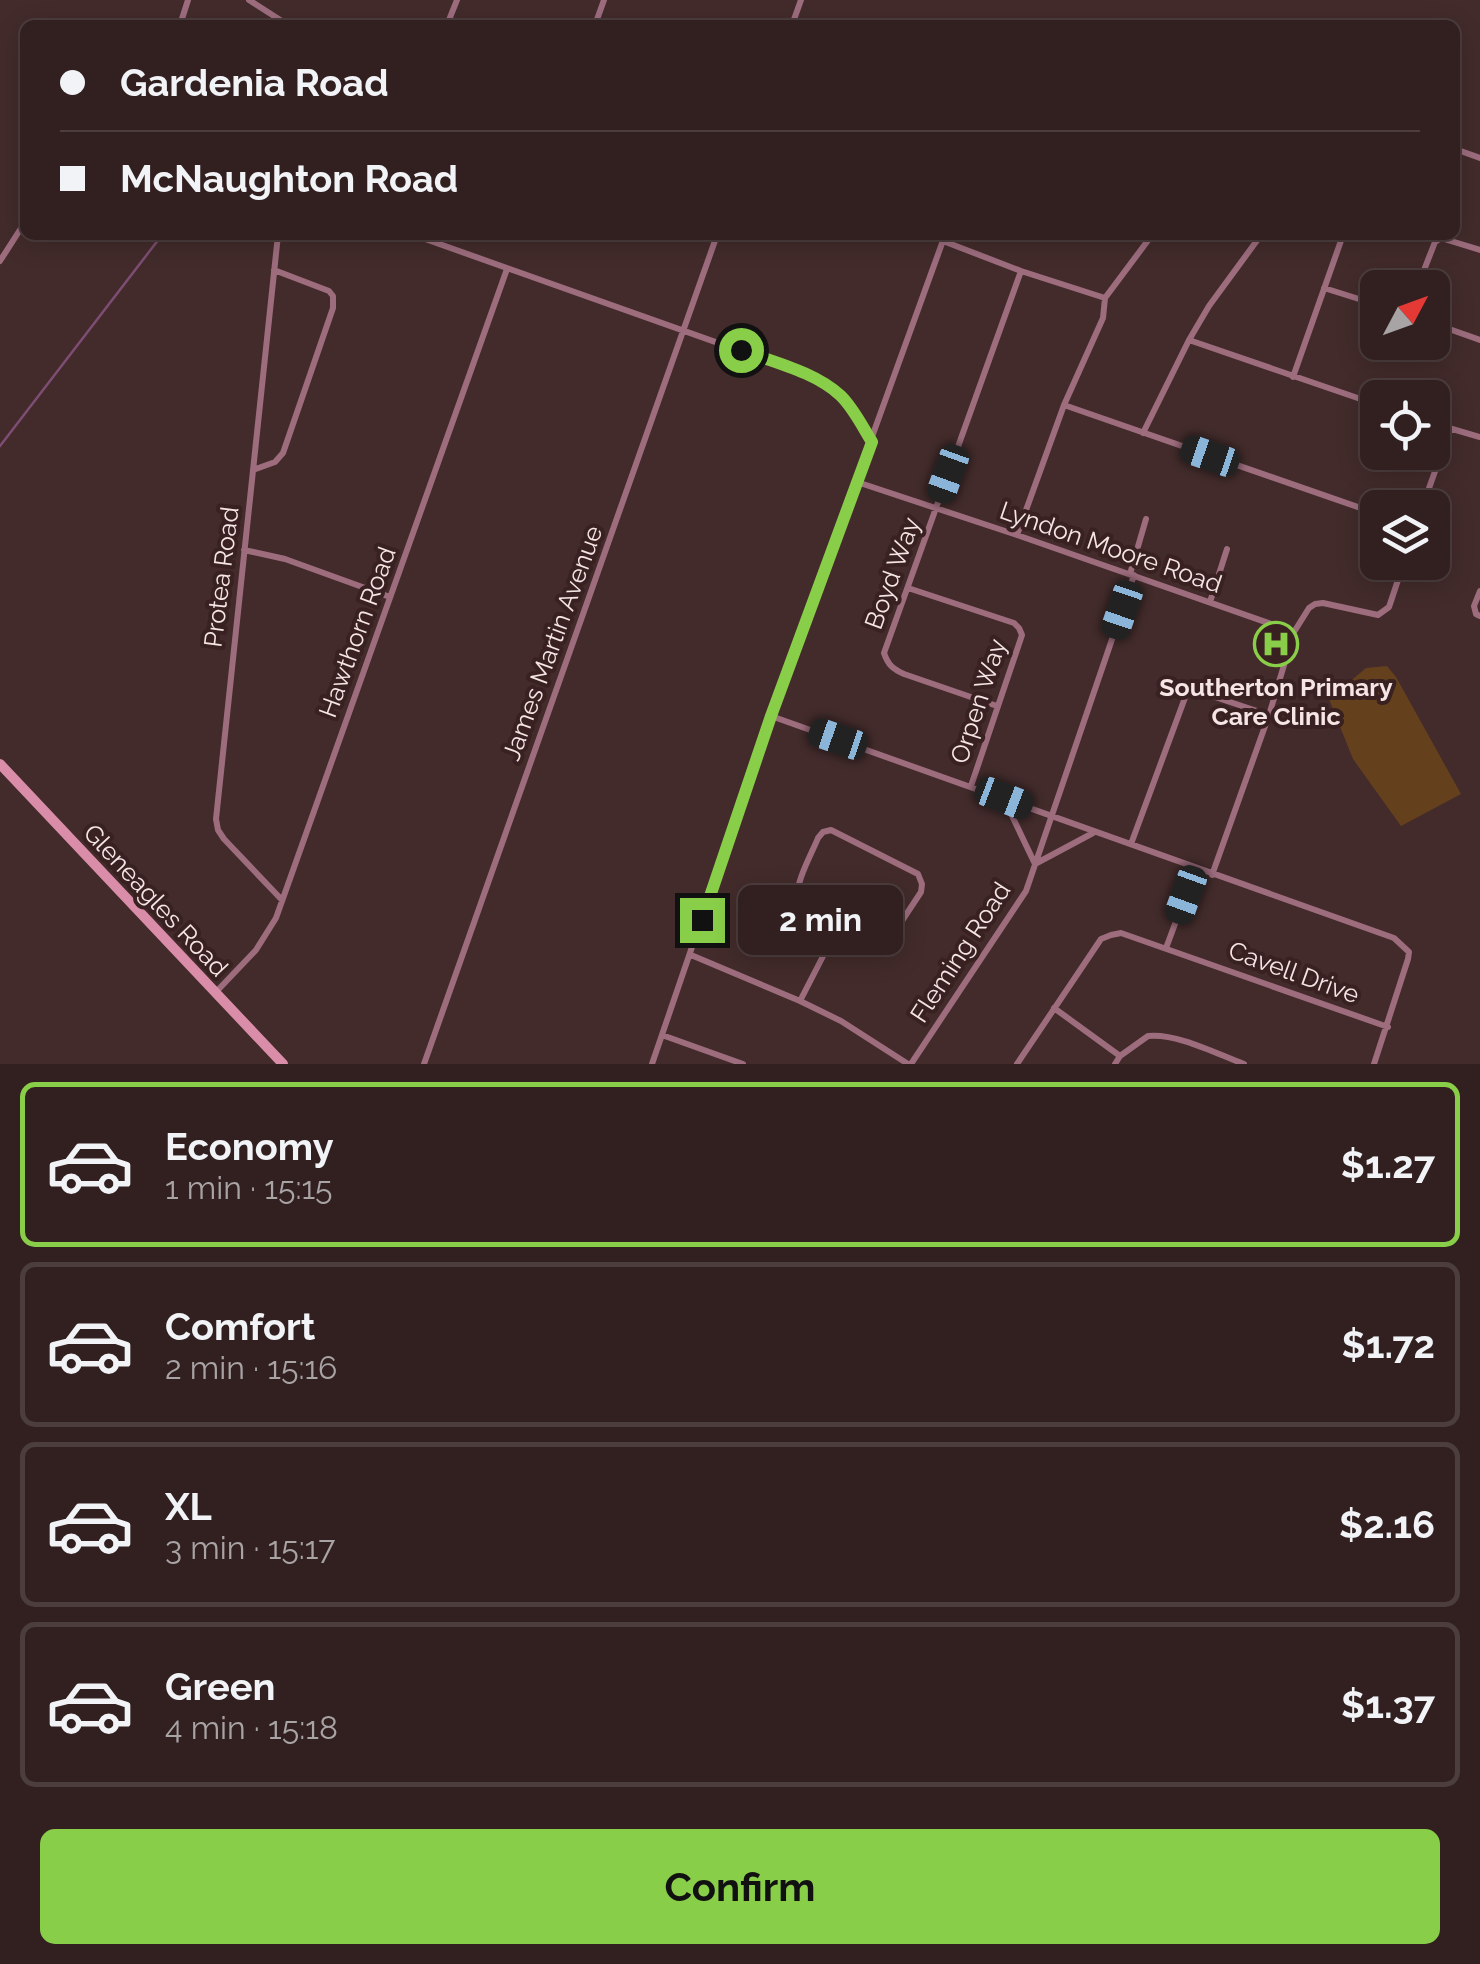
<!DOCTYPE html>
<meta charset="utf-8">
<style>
body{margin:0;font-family:Raleway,sans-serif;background:#3a2829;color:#f1f3f6;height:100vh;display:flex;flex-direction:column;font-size:38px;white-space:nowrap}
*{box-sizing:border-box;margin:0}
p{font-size:32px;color:#a8a3a5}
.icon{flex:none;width:55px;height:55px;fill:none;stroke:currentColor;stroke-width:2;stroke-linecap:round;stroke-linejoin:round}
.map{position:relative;height:1064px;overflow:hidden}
.panel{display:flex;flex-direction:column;background:#322020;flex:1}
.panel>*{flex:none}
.hud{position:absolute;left:20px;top:20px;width:1440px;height:220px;border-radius:15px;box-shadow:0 5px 25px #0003,0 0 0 2px #4d3e3e;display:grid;align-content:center;height:220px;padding:0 40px;background:#322020}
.needle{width:65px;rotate:49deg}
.fabs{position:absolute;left:1360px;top:270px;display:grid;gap:20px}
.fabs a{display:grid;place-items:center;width:90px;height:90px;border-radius:15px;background:#322020;box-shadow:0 5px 25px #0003,0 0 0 2px #4d3e3e;font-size:50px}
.end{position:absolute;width:45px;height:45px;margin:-22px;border:12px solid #89ce48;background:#111;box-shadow:0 0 0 5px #111}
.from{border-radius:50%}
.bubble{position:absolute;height:70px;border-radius:15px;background:#322020;box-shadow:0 5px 25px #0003,0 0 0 2px #4d3e3e;font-size:32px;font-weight:700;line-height:70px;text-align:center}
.car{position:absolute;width:30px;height:60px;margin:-30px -15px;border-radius:12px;box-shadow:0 0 8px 2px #0007;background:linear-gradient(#222 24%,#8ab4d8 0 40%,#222 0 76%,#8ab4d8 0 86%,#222 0)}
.hud b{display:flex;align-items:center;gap:35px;height:95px;font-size:38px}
.hud b+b{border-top:2px solid #4d3e3e}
.hud i{width:25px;height:25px;background:#f1f3f6}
ul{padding:18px 0 0;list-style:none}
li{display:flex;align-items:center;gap:30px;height:165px;margin:0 20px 15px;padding:0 20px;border:5px solid #4d3e3e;border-radius:15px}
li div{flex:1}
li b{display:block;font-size:38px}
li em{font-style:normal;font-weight:700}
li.selected{border-color:#89ce48}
li>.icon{width:90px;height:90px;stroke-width:1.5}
.action{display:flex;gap:20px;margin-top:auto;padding:20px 40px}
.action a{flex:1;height:115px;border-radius:15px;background:#89ce48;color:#111;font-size:40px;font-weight:700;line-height:115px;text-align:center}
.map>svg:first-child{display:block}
</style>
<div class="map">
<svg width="1480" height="1064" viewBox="0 0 1480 1064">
<rect width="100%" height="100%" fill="#432b2b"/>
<!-- green -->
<path fill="#64411c" d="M1387,666L1396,677L1461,794L1401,826L1353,759L1329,699L1366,668Z"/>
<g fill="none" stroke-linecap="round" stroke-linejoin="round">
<!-- stream -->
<path stroke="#7d4d73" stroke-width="2.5" d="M0,446L162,235"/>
<!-- street -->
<path stroke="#9d6d7e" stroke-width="6" d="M249,0L288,25
M180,25L188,0
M447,25L457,0
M595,25L604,0
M792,25L801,0
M1455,149L1480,158
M278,235L216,819L218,830L224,839L282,900
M414,235L797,371C839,392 848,401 871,441
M943,241L1021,271L1105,298
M0,261L25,222
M1324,288L1378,305
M1417,288L1435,242L1441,238L1480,250
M1432,323L1480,340
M1189,340L1378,405
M1293,377L1343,235
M1064,405L1378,514
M1432,423L1480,437
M1143,433L1189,340L1209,306L1261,235
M253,470L275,462L283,453L333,308V296L329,291L274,270
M857,482L1017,535L1294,632
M1422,508L1450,429
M1017,535L1064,405L1103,318L1105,298L1152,235
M244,550L285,559L390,597
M1130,574L1146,519
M908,588L1014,623L1019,628L1022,635L971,786
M1480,591L1474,606L1476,614L1480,616
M1210,602L1227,549
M997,706L904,674C893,669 888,665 884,653L1021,271
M771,716L1394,938L1409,952L1408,959L1374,1064
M1004,799L1035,864L1093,833
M831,830L918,874L922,884L921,892L888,942C886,942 883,944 881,944C867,945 802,911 798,898C794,885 813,851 818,838L823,832Z
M1131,844L1186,695L1197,691L1269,715
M1212,875L1269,715L1294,632L1309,608L1315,604L1323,603L1378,615L1389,607L1404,562
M1166,948L1196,868
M691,955L800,1001L841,1021L908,1064
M216,992L256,950L276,918L507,269
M800,1001L838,927
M1054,1008L1120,1056
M662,1035L743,1064
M424,1064L717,235
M652,1064L771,716L945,235
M911,1064L1026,891L1134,575
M1017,1064L1101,939L1111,935L1121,933L1388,1027
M1115,1064L1120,1056L1148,1036C1177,1033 1217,1054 1244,1064"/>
<!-- secondary -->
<path stroke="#d98da8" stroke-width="10" d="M0,764L283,1064"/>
</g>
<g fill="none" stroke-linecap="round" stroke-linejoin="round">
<!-- route -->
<path stroke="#89ce48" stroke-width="12" d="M702,920L771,716L872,442C862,426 854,409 841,396C816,372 773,362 741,350"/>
</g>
<!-- icons -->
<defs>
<symbol id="hospital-ring" viewBox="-11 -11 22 22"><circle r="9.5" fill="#392121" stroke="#89ce48" stroke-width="1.5"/><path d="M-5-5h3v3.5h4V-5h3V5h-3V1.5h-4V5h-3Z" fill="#89ce48"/></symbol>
</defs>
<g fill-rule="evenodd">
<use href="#hospital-ring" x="1251" y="619" width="50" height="50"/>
</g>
<g text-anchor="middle" stroke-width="8" stroke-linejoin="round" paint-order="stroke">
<!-- street labels -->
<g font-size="25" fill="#f6e5e5" stroke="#392121">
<text transform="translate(1111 547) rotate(19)" y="9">Lyndon Moore Road</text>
<text transform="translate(892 573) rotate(-70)" y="9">Boyd Way</text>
<text transform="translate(221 577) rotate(-83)" y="9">Protea Road</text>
<text transform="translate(357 632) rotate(-70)" y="9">Hawthorn Road</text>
<text transform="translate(552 643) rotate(-70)" y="9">James Martin Avenue</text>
<text transform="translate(978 701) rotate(-72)" y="9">Orpen Way</text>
<text transform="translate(156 900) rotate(47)" y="9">Gleneagles Road</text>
<text transform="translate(960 952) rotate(-57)" y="9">Fleming Road</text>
<text transform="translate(1294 972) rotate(20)" y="9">Cavell Drive</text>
</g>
<!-- poi labels -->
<g font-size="25" font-weight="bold" fill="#f6e5e5" stroke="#392121">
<text x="1276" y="696">Southerton Primary<tspan x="1276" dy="29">Care Clinic</tspan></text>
</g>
</g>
</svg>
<div class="fabs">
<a><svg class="needle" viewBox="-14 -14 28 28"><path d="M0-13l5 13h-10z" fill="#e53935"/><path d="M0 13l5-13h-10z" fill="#a8a3a5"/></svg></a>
<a><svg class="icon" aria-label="locate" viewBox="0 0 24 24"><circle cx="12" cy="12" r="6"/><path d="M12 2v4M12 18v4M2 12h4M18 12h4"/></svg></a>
<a><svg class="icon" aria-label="layers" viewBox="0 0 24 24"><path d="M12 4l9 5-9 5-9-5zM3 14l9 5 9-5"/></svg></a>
</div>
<i class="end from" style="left:741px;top:350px"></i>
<i class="end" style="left:702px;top:920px"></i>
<div class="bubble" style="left:738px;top:885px;width:165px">2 min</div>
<i class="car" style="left:1210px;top:456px;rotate:289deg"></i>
<i class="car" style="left:948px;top:474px;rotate:200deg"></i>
<i class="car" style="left:1122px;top:610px;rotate:199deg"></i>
<i class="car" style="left:838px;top:739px;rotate:289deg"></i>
<i class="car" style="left:1004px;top:798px;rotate:111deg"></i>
<i class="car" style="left:1186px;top:895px;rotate:200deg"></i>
<div class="hud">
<b><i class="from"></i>Gardenia Road</b>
<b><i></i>McNaughton Road</b>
</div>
</div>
<section class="panel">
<ul>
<li class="selected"><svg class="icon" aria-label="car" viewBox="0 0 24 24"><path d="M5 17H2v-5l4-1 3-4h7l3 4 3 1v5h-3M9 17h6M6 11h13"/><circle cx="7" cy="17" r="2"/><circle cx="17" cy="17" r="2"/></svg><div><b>Economy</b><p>1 min · 15:15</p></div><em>$1.27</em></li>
<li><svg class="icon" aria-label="car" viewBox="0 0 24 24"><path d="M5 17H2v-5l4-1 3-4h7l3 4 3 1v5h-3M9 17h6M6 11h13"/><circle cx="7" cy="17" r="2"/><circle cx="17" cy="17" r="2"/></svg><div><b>Comfort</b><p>2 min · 15:16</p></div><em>$1.72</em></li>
<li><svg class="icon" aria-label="car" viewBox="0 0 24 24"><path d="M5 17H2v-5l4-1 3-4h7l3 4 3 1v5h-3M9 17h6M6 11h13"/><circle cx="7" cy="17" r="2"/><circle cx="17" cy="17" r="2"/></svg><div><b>XL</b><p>3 min · 15:17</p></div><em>$2.16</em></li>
<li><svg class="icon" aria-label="car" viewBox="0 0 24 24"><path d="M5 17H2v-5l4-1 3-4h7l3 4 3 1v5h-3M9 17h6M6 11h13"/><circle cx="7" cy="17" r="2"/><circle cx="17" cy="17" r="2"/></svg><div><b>Green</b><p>4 min · 15:18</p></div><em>$1.37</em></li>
</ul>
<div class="action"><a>Confirm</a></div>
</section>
